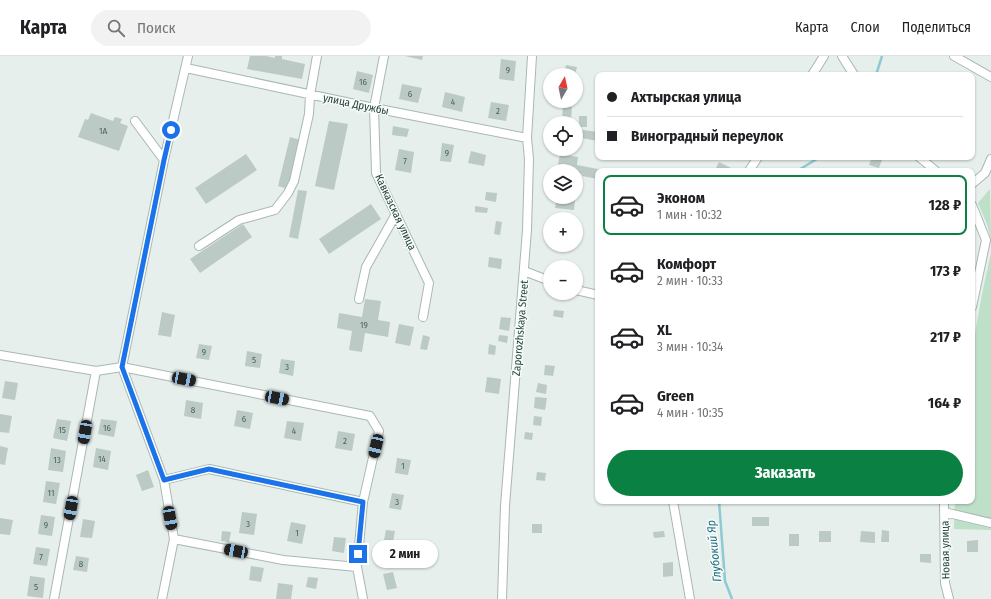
<!DOCTYPE html>
<html lang="ru">
<meta charset="utf-8">
<style>
body{margin:0;font-family:"Fira Sans Condensed",sans-serif;background:#f2f2f2;color:#202124;height:100vh;display:flex;flex-direction:column;font-size:15px;white-space:nowrap}
*{box-sizing:border-box;margin:0}
p{font-size:13px;color:#757577}
.icon{flex:none;width:22px;height:22px;fill:none;stroke:currentColor;stroke-width:2;stroke-linecap:round;stroke-linejoin:round}
.map{position:relative;flex:1;overflow:hidden}
.drawer{position:absolute;left:595px;top:112px;width:380px;height:336px;display:flex;flex-direction:column;background:#fff;border-radius:8px;box-shadow:0 1px 3px #0004}
.drawer>*{flex:none}
.hud{position:absolute;left:595px;top:16px;width:380px;height:88px;border-radius:8px;box-shadow:0 1px 3px #0004;display:grid;align-content:center;height:88px;padding:0 12px;background:#fff}
.needle{width:26px;rotate:9deg}
.buttons{position:absolute;left:543px;top:12px;display:grid;gap:8px}
.buttons a{display:grid;place-items:center;width:40px;height:40px;border-radius:50%;background:#fff;box-shadow:0 1px 3px #0004;font-size:20px}
.end{position:absolute;width:18px;height:18px;margin:-9px;border:5px solid #1a73e8;background:#fff;box-shadow:0 0 0 2px #fff}
.from{border-radius:50%}
.bubble{position:absolute;height:28px;border-radius:14px;background:#fff;box-shadow:0 1px 3px #0004;font-size:13px;font-weight:700;line-height:28px;text-align:center}
.car{position:absolute;width:12px;height:24px;margin:-12px -6px;border-radius:5px;box-shadow:0 0 3px 1px #0007;background:linear-gradient(#222 24%,#8ab4d8 0 40%,#222 0 76%,#8ab4d8 0 86%,#222 0)}
.hud b{display:flex;align-items:center;gap:14px;height:38px;font-size:15px}
.hud b+b{border-top:1px solid #e0e0e0}
.hud i{width:10px;height:10px;background:#202124}
ul{padding:7px 0 0;list-style:none}
li{display:flex;align-items:center;gap:12px;height:60px;margin:0 8px 6px;padding:0 4px;border:2px solid transparent;border-radius:8px}
li div{flex:1}
li b{display:block;font-size:15px}
li em{font-style:normal;font-weight:700}
li.on{border-color:#0b8043}
li>.icon{width:36px;height:36px;stroke-width:1.5}
.cta{display:flex;gap:8px;margin-top:auto;padding:8px 12px}
.cta a{flex:1;height:46px;border-radius:24px;background:#0b8043;color:#fff;font-size:16px;font-weight:700;line-height:46px;text-align:center}
header{display:flex;align-items:center;gap:24px;box-sizing:border-box;height:56px;padding:0 20px;background:#fff;border-bottom:1px solid #e0e0e0}
header strong{font-size:19px}
nav{display:flex;gap:22px;margin-inline-start:auto;font-size:14px}
.search{width:280px;height:36px;background:#f2f2f2;display:flex;align-items:center;gap:10px;box-sizing:border-box;padding:0 14px;border-radius:22px;color:#757577;font-size:15px}
.map>svg:first-child{display:block}
</style>
<header>
<strong>Карта</strong>
<div class="search"><svg class="icon" aria-label="search" viewBox="0 0 24 24"><circle cx="10" cy="10" r="6"/><path d="M15 15l6 6"/></svg>Поиск</div>
<nav><a>Карта</a><a>Слои</a><a>Поделиться</a></nav>
</header>
<div class="map">
<svg width="991" height="543" viewBox="0 0 991 543">
<rect width="100%" height="100%" fill="#e6efeb"/>
<!-- green -->
<path fill="#bfe0c8" d="M990,133L991,183L987,168L978,147Z
M991,197V474L954,473L955,445H972V294L982,238Z"/>
<g fill="none" stroke-linecap="round" stroke-linejoin="round">
<!-- stream -->
<path stroke="#8ec9d4" stroke-width="2.5" d="M876,19L882,0
M797,115L820,101
M719,445L725,525L732,543"/>
</g>
<!-- building -->
<path fill="#bbcac4" d="M250,0H266L275,2V0H282V3L305,8L302,23L247,13Z
M405,0H423L422,4Z
M501,3L516,5L514,25L499,23Z
M566,9L577,11L575,19H564Z
M357,15L373,19L369,37L353,33Z
M402,28L422,32L418,47L399,43Z
M445,36L465,41L462,56L442,51Z
M491,46L509,49L506,65L488,62Z
M563,50L572,51L571,64L562,63Z
M91,57L113,65L115,61L122,63L120,67L128,70L119,95L78,81L85,63L88,64Z
M579,60H587V71H579Z
M329,65L348,68L334,134L315,130Z
M393,70L409,73L407,81L392,79Z
M576,73L598,76V85L576,81Z
M290,81L300,84L288,133L278,130Z
M442,87L454,89L451,106L440,105Z
M399,93L414,96L411,117L395,114Z
M471,95L486,99L484,110L468,107Z
M246,98L257,114L206,148L195,132Z
M560,98L578,101L577,109L608,115H598V123L582,120V118L576,117V115L557,114Z
M872,101L882,104L879,112L869,109Z
M719,106L735,114V115L715,114Z
M298,134L307,135L298,183L289,181Z
M486,136L497,137L496,146L485,144Z
M557,141L575,144L574,154L555,152Z
M371,148L381,163L329,198L319,183Z
M475,150L488,152L487,157L475,156Z
M496,165L502,166L500,179L494,178Z
M243,168L252,181L200,217L190,203Z
M489,201L502,203L501,213L488,211Z
M365,243L381,245L378,264L390,266L388,281L365,277L362,296L349,294L352,275L337,272L339,257L362,261Z
M554,254L564,255L563,262L553,260Z
M162,256L175,259L171,281L158,279Z
M501,261L511,262L509,275L499,273Z
M399,268L414,271L410,290L395,287Z
M423,279L430,281L427,294L420,293Z
M499,279L508,280L507,287L498,285Z
M199,288L212,290L209,304L196,302Z
M489,288L496,290L495,299L488,298Z
M247,295L262,298L260,312L245,310Z
M281,303L295,305L293,320L279,317Z
M545,309L555,310L553,320L544,319Z
M487,321L501,323L499,338L485,336Z
M5,325L18,327L15,344L2,342Z
M538,327L547,329L546,338L536,336Z
M535,341L547,342L545,354L534,352Z
M186,344L203,347L201,363L184,360Z
M237,354L253,357L250,373L234,370Z
M0,358L12,360L9,377L0,376Z
M534,360L542,361L541,370L533,369Z
M57,363L71,365L67,385L53,382Z
M101,363L117,365L114,381L98,378Z
M287,365L304,367L301,385L284,382Z
M338,375L355,378L352,395L335,392Z
M525,376L533,377L532,384L524,383Z
M0,390L8,392L5,409L0,408Z
M51,392L66,395L63,416L48,414Z
M96,392L111,395L108,414L93,411Z
M397,402L411,404L408,419L395,417Z
M148,414L154,431L142,435L136,419Z
M537,416L546,417L545,425L536,424Z
M46,425L60,427L56,448L43,446Z
M392,437L404,439L401,454L389,452Z
M638,445H658V446L639,448Z
M242,456L257,458L254,479L239,477Z
M41,459L55,461L52,480L38,478Z
M752,461H769V470H752Z
M0,462L13,464L10,479L0,478Z
M83,463L95,465L92,482L80,481Z
M291,466L306,469L302,488L287,485Z
M532,468H542V477H532Z
M386,474L395,475L392,492L383,490Z
M882,474L889,475V486H881Z
M222,475L231,476L229,486L221,485Z
M664,475L665,481L654,482L653,476Z
M819,475H831V486H819Z
M861,475L875,476V487L860,486Z
M789,478H799V490H789Z
M334,481L346,482L344,497L332,495Z
M978,484V496H967V485Z
M36,491L50,493L47,510L33,508Z
M920,498H931V507L920,506Z
M76,500L89,502L87,516L73,514Z
M673,506V520L663,521V507Z
M251,510L264,512L261,526L249,524Z
M393,516L397,532L387,534L383,518Z
M30,520L45,522L43,542L27,540Z
M308,521L318,522L316,533L306,531Z
M278,527L293,529L291,543H276Z"/>
<g fill="none" stroke-linecap="round" stroke-linejoin="round">
<defs>
<path id="minor" d="M384,0L374,52L376,117L429,227L423,261
M842,0L854,19
M954,0L991,21
M186,12L374,52L527,82
M812,19L824,0
M135,65L164,104
M919,101L936,115
M749,115L758,101
M972,128L985,117L991,103
M972,149L986,184L972,251
M199,190L239,164L275,154L288,137L294,125L309,58L310,39L317,0
M524,215L550,225
M576,234L598,239
M359,243L366,211L396,158
M0,299L96,315L122,311L370,360L379,375L363,446L357,511L363,543
M164,424L209,413L363,446
M673,445L690,543
M944,445L945,527L949,543
M944,456L991,467
M174,483L283,504L357,511
M54,543L96,315
M162,543L174,483L164,424L122,311L164,104L188,0
M502,543L505,450L527,174L529,103L527,82L532,0"/>
</defs>
<!-- minor casing -->
<use href="#minor" stroke="#a8b8b2" stroke-width="10"/>
<!-- minor -->
<use href="#minor" stroke="#fff" stroke-width="8"/>
</g>
<g fill="none" stroke-linecap="round" stroke-linejoin="round">
<!-- route -->
<path stroke="#1a73e8" stroke-width="5" d="M171,74L164,104L122,311L164,424L209,413L363,446L358,498"/>
</g>
<g text-anchor="middle" stroke-width="3" stroke-linejoin="round" paint-order="stroke">
<!-- number labels -->
<g font-size="9" fill="#4a645c">
<text x="508" y="17">9</text>
<text x="363" y="29">16</text>
<text x="410" y="41">6</text>
<text x="453" y="49">4</text>
<text x="498" y="58">2</text>
<text x="103" y="78">1А</text>
<text x="447" y="100">9</text>
<text x="405" y="108">7</text>
<text x="364" y="272">19</text>
<text x="204" y="299">9</text>
<text x="254" y="307">5</text>
<text x="287" y="314">3</text>
<text x="193" y="357">8</text>
<text x="244" y="366">6</text>
<text x="107" y="375">16</text>
<text x="62" y="377">15</text>
<text x="294" y="378">4</text>
<text x="345" y="388">2</text>
<text x="102" y="406">14</text>
<text x="57" y="407">13</text>
<text x="403" y="413">1</text>
<text x="51" y="440">11</text>
<text x="397" y="449">3</text>
<text x="248" y="471">3</text>
<text x="46" y="472">9</text>
<text x="297" y="480">1</text>
<text x="41" y="504">7</text>
<text x="81" y="511">8</text>
<text x="36" y="534">5</text>
</g>
<!-- street labels -->
<g font-size="11" fill="#24423a" stroke="#f7fbf9">
<text transform="translate(356 48) rotate(12)" y="4">улица Дружбы</text>
<text transform="translate(396 156) rotate(65)" y="4">Кавказская улица</text>
<text transform="translate(520 272) rotate(-85)" y="4">Zaporozhskaya Street</text>
<text transform="translate(945 494) rotate(-91)" y="4">Новая улица</text>
</g>
<!-- water labels -->
<g font-size="12" font-style="italic" fill="#1c6f80" stroke="#f7fbf9">
<text transform="translate(714 495) rotate(-96)" y="4">Глубокий Яр</text>
</g>
</g>
</svg>
<div class="buttons">
<a><svg class="needle" viewBox="-14 -14 28 28"><path d="M0-13l5 13h-10z" fill="#e53935"/><path d="M0 13l5-13h-10z" fill="#757577"/></svg></a>
<a><svg class="icon" aria-label="locate" viewBox="0 0 24 24"><circle cx="12" cy="12" r="6"/><path d="M12 2v4M12 18v4M2 12h4M18 12h4"/></svg></a>
<a><svg class="icon" aria-label="layers" viewBox="0 0 24 24"><path d="M12 4l9 5-9 5-9-5zM3 14l9 5 9-5"/></svg></a>
<a>+</a>
<a>−</a>
</div>
<i class="end from" style="left:171px;top:74px"></i>
<i class="end" style="left:358px;top:498px"></i>
<div class="bubble" style="left:372px;top:484px;width:66px">2 мин</div>
<i class="car" style="left:184px;top:323px;rotate:101deg"></i>
<i class="car" style="left:277px;top:342px;rotate:101deg"></i>
<i class="car" style="left:85px;top:376px;rotate:190deg"></i>
<i class="car" style="left:376px;top:390px;rotate:193deg"></i>
<i class="car" style="left:71px;top:452px;rotate:190deg"></i>
<i class="car" style="left:170px;top:462px;rotate:170deg"></i>
<i class="car" style="left:236px;top:495px;rotate:281deg"></i>
<div class="hud">
<b><i class="from"></i>Ахтырская улица</b>
<b><i></i>Виноградный переулок</b>
</div>
<section class="drawer">
<ul>
<li class="on"><svg class="icon" aria-label="car" viewBox="0 0 24 24"><path d="M5 17H2v-5l4-1 3-4h7l3 4 3 1v5h-3M9 17h6M6 11h13"/><circle cx="7" cy="17" r="2"/><circle cx="17" cy="17" r="2"/></svg><div><b>Эконом</b><p>1 мин · 10:32</p></div><em>128 ₽</em></li>
<li><svg class="icon" aria-label="car" viewBox="0 0 24 24"><path d="M5 17H2v-5l4-1 3-4h7l3 4 3 1v5h-3M9 17h6M6 11h13"/><circle cx="7" cy="17" r="2"/><circle cx="17" cy="17" r="2"/></svg><div><b>Комфорт</b><p>2 мин · 10:33</p></div><em>173 ₽</em></li>
<li><svg class="icon" aria-label="car" viewBox="0 0 24 24"><path d="M5 17H2v-5l4-1 3-4h7l3 4 3 1v5h-3M9 17h6M6 11h13"/><circle cx="7" cy="17" r="2"/><circle cx="17" cy="17" r="2"/></svg><div><b>XL</b><p>3 мин · 10:34</p></div><em>217 ₽</em></li>
<li><svg class="icon" aria-label="car" viewBox="0 0 24 24"><path d="M5 17H2v-5l4-1 3-4h7l3 4 3 1v5h-3M9 17h6M6 11h13"/><circle cx="7" cy="17" r="2"/><circle cx="17" cy="17" r="2"/></svg><div><b>Green</b><p>4 мин · 10:35</p></div><em>164 ₽</em></li>
</ul>
<div class="cta"><a>Заказать</a></div>
</section>
</div>
